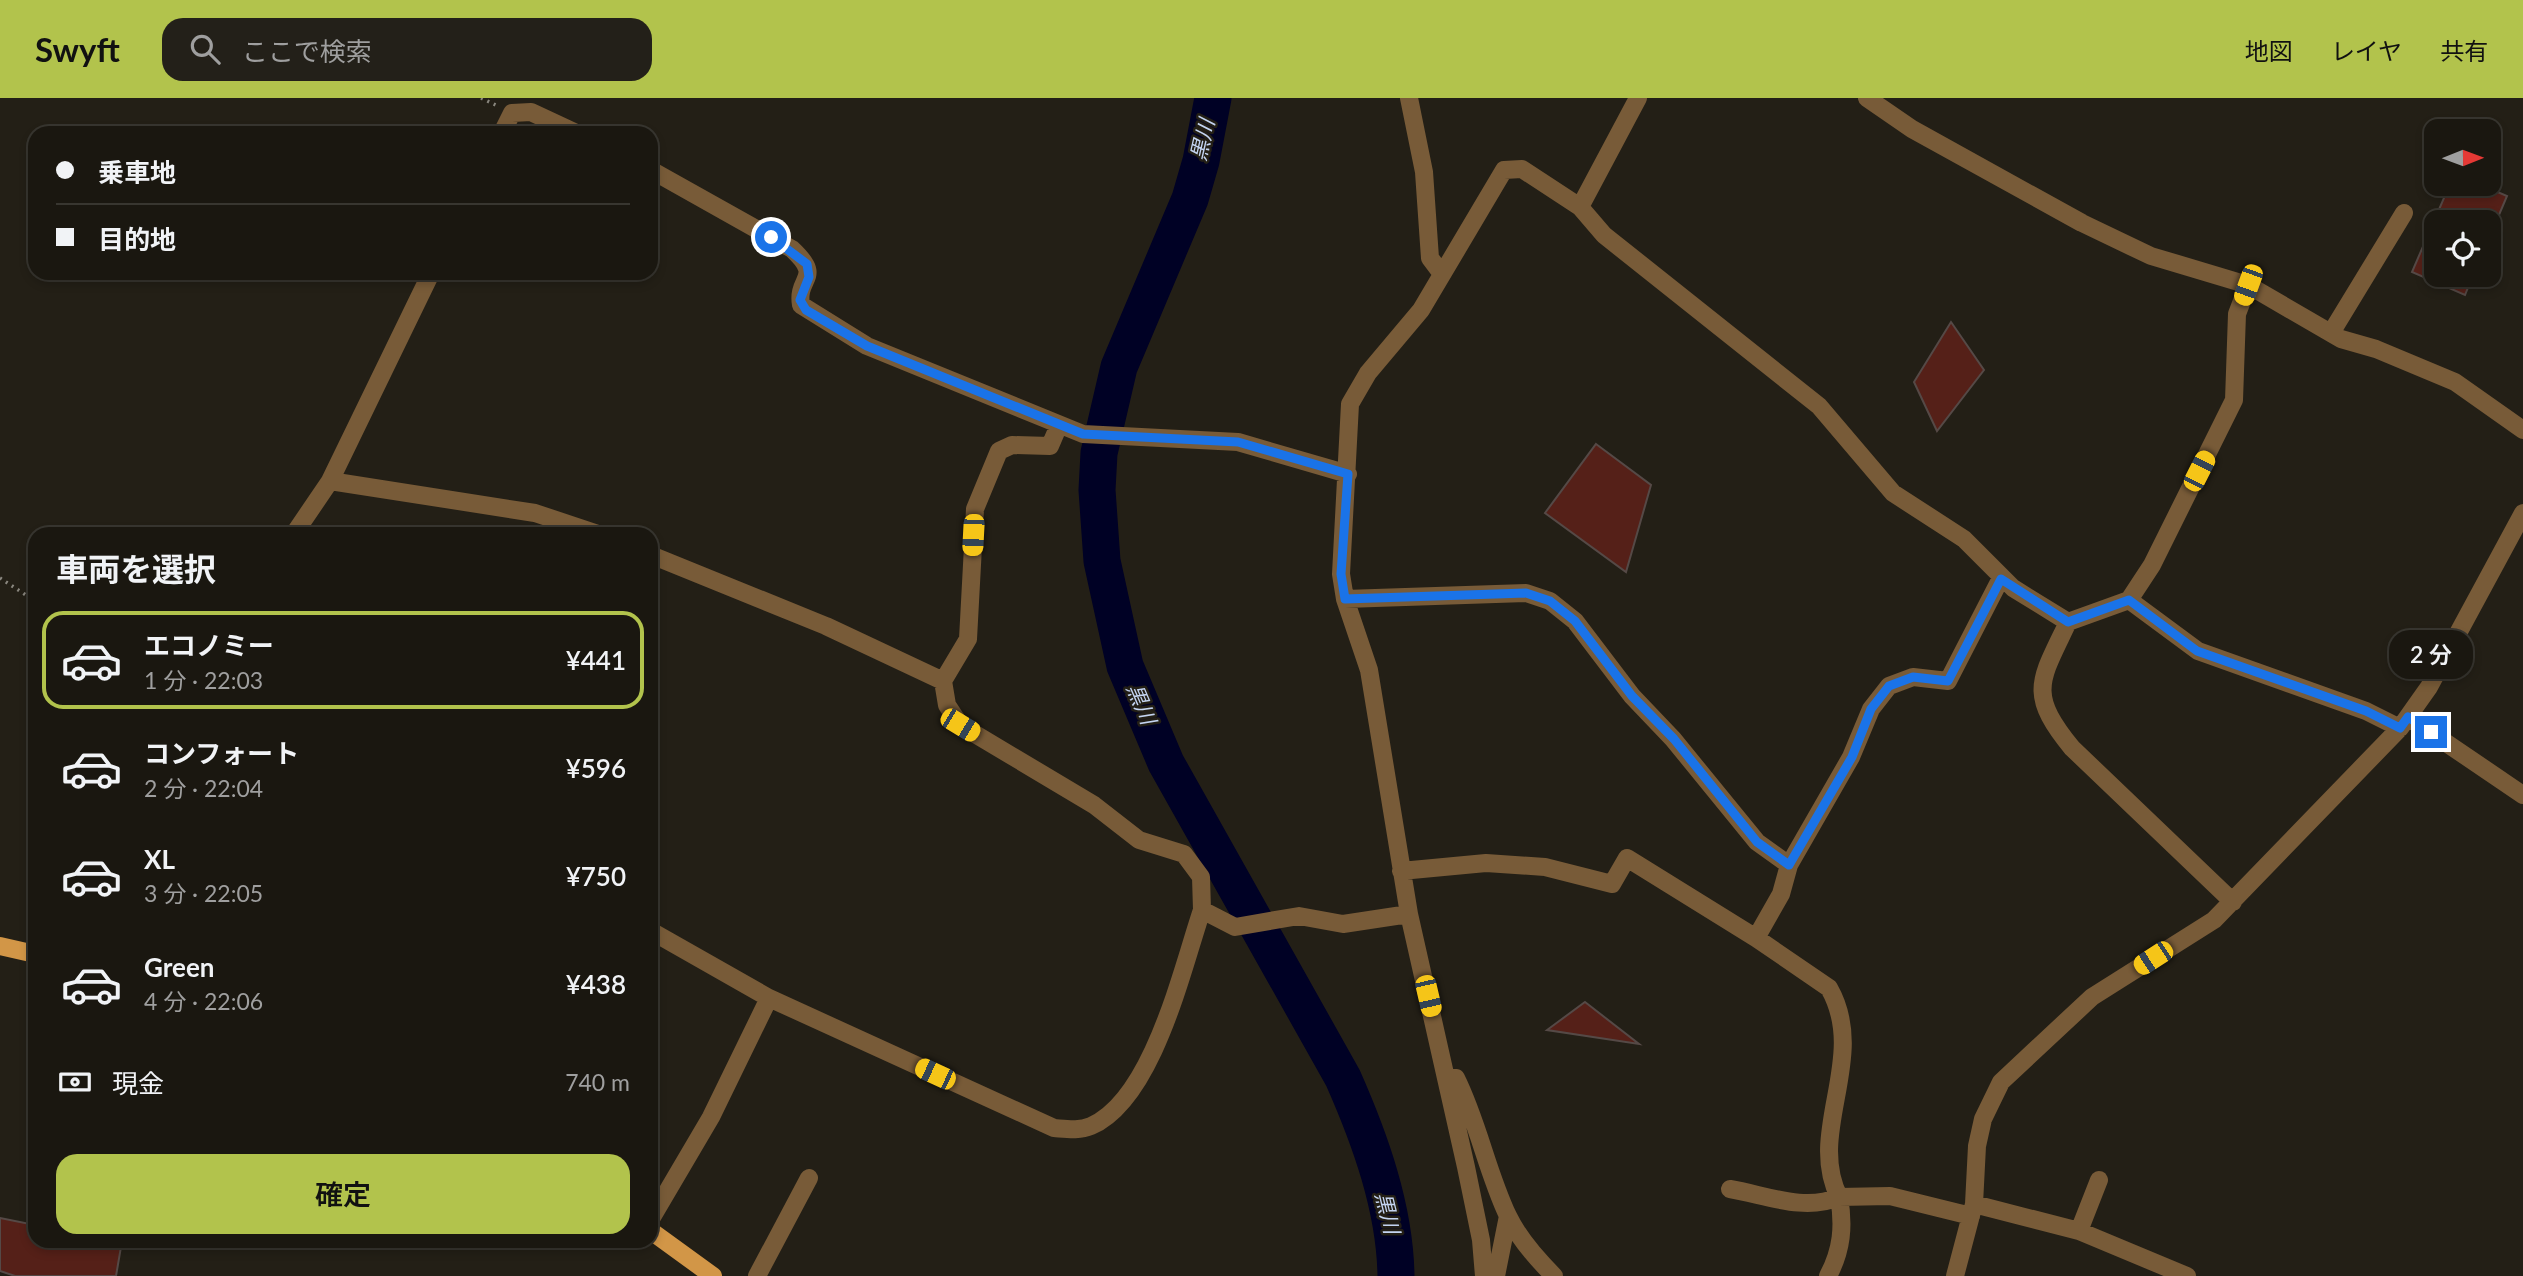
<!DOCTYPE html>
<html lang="ja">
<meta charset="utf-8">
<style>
body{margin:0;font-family:Lato,"Noto Sans JP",sans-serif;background:#232019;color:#f1f3f6;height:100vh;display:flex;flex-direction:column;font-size:26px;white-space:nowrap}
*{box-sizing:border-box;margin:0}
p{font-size:23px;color:#9f9f9f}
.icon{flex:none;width:38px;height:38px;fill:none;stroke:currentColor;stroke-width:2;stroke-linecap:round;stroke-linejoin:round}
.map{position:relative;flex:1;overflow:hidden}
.drawer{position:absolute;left:28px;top:429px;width:630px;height:721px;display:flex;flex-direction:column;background:#1a1710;border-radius:21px;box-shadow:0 4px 10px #0003,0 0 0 2px #383630}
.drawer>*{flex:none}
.guide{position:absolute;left:28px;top:28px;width:630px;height:154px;border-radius:21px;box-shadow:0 4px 10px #0003,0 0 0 2px #383630;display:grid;align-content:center;height:154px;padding:0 28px;background:#1a1710}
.needle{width:46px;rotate:89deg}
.tools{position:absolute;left:2424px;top:21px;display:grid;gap:14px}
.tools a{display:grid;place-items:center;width:77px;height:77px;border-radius:14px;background:#1a1710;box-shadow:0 4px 10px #0003,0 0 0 2px #383630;font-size:35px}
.end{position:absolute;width:32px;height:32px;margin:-16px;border:9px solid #1a73e8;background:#fff;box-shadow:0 0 0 4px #fff}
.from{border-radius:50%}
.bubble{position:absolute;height:49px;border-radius:21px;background:#1a1710;box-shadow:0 4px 10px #0003,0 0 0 2px #383630;font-size:23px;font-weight:600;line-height:49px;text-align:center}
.car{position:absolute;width:21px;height:42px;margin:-21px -10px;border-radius:9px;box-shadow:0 0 5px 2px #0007;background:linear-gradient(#f5c518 24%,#345 0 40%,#f5c518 0 76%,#345 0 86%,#f5c518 0)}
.guide b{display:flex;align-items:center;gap:24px;height:66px;font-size:26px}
.guide b+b{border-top:2px solid #383630}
.guide i{width:18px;height:18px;background:#f1f3f6}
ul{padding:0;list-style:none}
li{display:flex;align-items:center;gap:21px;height:98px;margin:0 14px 10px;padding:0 14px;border:4px solid transparent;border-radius:21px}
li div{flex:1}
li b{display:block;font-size:26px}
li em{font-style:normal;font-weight:600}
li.active{border-color:#b2c34c}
li>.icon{width:63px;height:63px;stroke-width:1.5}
h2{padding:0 28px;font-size:32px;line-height:84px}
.pay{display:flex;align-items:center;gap:18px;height:77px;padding:0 28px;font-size:26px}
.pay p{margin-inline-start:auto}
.cta{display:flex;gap:14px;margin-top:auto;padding:14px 28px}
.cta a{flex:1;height:80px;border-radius:21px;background:#b2c34c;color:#111;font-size:28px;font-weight:600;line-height:80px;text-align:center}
header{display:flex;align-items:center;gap:42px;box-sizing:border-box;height:98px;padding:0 35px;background:#b2c34c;color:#111}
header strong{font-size:33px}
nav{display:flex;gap:38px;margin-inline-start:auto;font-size:24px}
.search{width:490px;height:63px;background:#232019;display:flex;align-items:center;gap:18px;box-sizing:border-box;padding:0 24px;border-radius:21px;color:#9f9f9f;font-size:26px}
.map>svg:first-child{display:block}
</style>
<header>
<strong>Swyft</strong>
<div class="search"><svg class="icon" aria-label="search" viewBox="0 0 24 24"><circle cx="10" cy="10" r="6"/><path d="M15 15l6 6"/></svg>ここで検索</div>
<nav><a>地図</a><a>レイヤ</a><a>共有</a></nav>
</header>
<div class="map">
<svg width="2523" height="1178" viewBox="0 0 2523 1178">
<rect width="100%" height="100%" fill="#231f16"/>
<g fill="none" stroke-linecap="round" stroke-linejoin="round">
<!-- river -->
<path stroke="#000125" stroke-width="37" d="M1213,0L1201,63L1190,101L1119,269L1099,355L1097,392L1102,463L1125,568L1166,665L1343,980C1370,1041 1395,1110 1396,1178"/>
</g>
<!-- building -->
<path fill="#552018" stroke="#554946" stroke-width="2" d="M2450,86H2479L2507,98L2496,124H2436V177H2473L2465,197L2412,174Z
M1951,224L1984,272L1937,333L1914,284Z
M1596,346L1651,387L1626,474L1545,415Z
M1585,904L1639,946L1547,932Z
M0,1120L35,1127V1143H122L116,1178H15L0,1173Z"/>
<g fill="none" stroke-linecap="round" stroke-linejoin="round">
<!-- path -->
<path stroke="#89867e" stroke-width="3.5" stroke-dasharray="2 5" stroke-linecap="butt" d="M481,0L498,8
M0,480L35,503"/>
<!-- minor -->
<path stroke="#785b38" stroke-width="18" d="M1409,0L1424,74L1430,160L1442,176
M1867,0L1912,31L2082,125L2151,158L2248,187L2341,241L2376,251L2455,284L2523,332
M502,35L512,15L531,14L576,35
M651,72L792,151C824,181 796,178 801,207L867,248L1083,336L1238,344L1348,376
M1580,109L1638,0
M2331,235L2404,115
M330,383L535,415L598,436
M294,436L330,383L431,175
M651,457L826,528L943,583L947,607L960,627L1094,707L1139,742L1184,756L1201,779L1202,812L1235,829L1299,818L1343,826L1409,816
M1345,501L1526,495L1550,503L1575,523L1632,598L1673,641L1757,744L1789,767
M2129,502L2152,467L2234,302L2237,216L2248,187
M2068,524L2129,502L2198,553L2366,613L2400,630
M943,583L968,541L975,411L999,353L1012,347L1050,348L1059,327
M2408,619L2523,697
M1401,773L1486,765L1545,769L1612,786L1627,760L1756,840L1829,890C1869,960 1806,1033 1839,1099L1890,1098L1971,1118
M651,833L769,900L1054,1030C1067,1031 1079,1033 1091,1028C1153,1001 1182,871 1202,812
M1756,840L1781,796L1789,767L1851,659L1871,611L1889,588L1913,579L1948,583L2001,480
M1446,979L1456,980C1478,1024 1487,1074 1508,1118C1519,1141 1536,1160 1554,1178
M1730,1091C1766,1097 1804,1114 1839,1099C1844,1128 1842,1152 1828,1178
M1974,1106L2079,1133L2099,1082
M651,1121L711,1019L769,900
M2079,1133L2187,1178
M757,1178L809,1080
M1484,1178L1481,1142L1466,1069L1409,816L1369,572L1345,501L1341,476L1350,306L1368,275L1421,212L1504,72L1522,71L1580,109L1604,137L1819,308L1893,395L1964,441L2013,490L2068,524C2040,583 2027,595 2072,650L2233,804
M1496,1178L1508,1118
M1955,1178L1974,1106L1977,1048L1983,1021L2001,984L2092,899L2214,822L2400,630L2429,589L2523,415"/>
<!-- major -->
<path stroke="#d29647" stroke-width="18" d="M0,848L35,856
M651,1133L713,1178"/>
</g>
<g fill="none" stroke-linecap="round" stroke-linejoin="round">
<!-- route -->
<path stroke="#1a73e8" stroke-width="9" d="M771,139L807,166L809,179L800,202L806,212L867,248L1083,336L1238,344L1348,376L1341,476L1345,501L1526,495L1550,503L1575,523L1632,598L1674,641L1757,744L1789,767L1852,659L1871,611L1889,588L1913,579L1948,583L2001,481L2068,524L2129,502L2197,553L2366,613L2400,630L2408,619L2431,634"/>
</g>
<g text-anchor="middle" stroke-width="5" stroke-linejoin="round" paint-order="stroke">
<!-- water labels -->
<g font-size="21" font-style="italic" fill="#c4d4f1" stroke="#231f16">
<text transform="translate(1203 42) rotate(-77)" y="7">黒川</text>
<text transform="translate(1141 606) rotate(67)" y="7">黒川</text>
<text transform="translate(1387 1115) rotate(76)" y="7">黒川</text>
</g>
</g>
</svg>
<div class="tools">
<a><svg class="needle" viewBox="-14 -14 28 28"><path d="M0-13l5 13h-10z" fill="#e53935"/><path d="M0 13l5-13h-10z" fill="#9f9f9f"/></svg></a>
<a><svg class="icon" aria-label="locate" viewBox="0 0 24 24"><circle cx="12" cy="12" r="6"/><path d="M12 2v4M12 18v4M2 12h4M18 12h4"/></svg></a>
</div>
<i class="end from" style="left:771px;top:139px"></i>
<i class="end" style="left:2431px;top:634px"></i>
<div class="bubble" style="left:2389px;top:532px;width:84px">2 分</div>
<i class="car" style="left:2248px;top:187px;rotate:200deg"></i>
<i class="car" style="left:2199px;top:373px;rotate:27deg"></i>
<i class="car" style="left:973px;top:437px;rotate:183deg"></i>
<i class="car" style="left:960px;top:627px;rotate:121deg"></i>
<i class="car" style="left:2153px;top:860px;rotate:237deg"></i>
<i class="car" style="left:1428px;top:898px;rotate:167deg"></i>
<i class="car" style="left:935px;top:976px;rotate:295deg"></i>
<div class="guide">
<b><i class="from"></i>乗車地</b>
<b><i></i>目的地</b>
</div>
<section class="drawer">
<h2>車両を選択</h2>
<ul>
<li class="active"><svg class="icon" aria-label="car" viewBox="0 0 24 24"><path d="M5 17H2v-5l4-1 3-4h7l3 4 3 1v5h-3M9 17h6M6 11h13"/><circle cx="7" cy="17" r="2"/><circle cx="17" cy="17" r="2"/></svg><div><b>エコノミー</b><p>1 分 · 22:03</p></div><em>¥441</em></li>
<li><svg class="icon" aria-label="car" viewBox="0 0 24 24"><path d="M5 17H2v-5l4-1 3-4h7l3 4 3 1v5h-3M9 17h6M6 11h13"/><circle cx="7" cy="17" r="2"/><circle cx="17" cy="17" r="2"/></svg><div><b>コンフォート</b><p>2 分 · 22:04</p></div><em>¥596</em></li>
<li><svg class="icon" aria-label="car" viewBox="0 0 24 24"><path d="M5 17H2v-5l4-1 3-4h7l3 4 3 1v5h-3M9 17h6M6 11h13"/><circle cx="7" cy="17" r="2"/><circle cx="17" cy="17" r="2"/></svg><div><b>XL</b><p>3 分 · 22:05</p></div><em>¥750</em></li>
<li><svg class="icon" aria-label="car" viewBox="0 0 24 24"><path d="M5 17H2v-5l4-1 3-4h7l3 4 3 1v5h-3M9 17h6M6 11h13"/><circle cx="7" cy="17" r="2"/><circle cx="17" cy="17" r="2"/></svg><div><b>Green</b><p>4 分 · 22:06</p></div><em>¥438</em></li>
</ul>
<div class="pay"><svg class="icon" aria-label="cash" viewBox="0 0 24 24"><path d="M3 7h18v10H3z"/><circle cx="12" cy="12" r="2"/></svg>現金<p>740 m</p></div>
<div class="cta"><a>確定</a></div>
</section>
</div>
